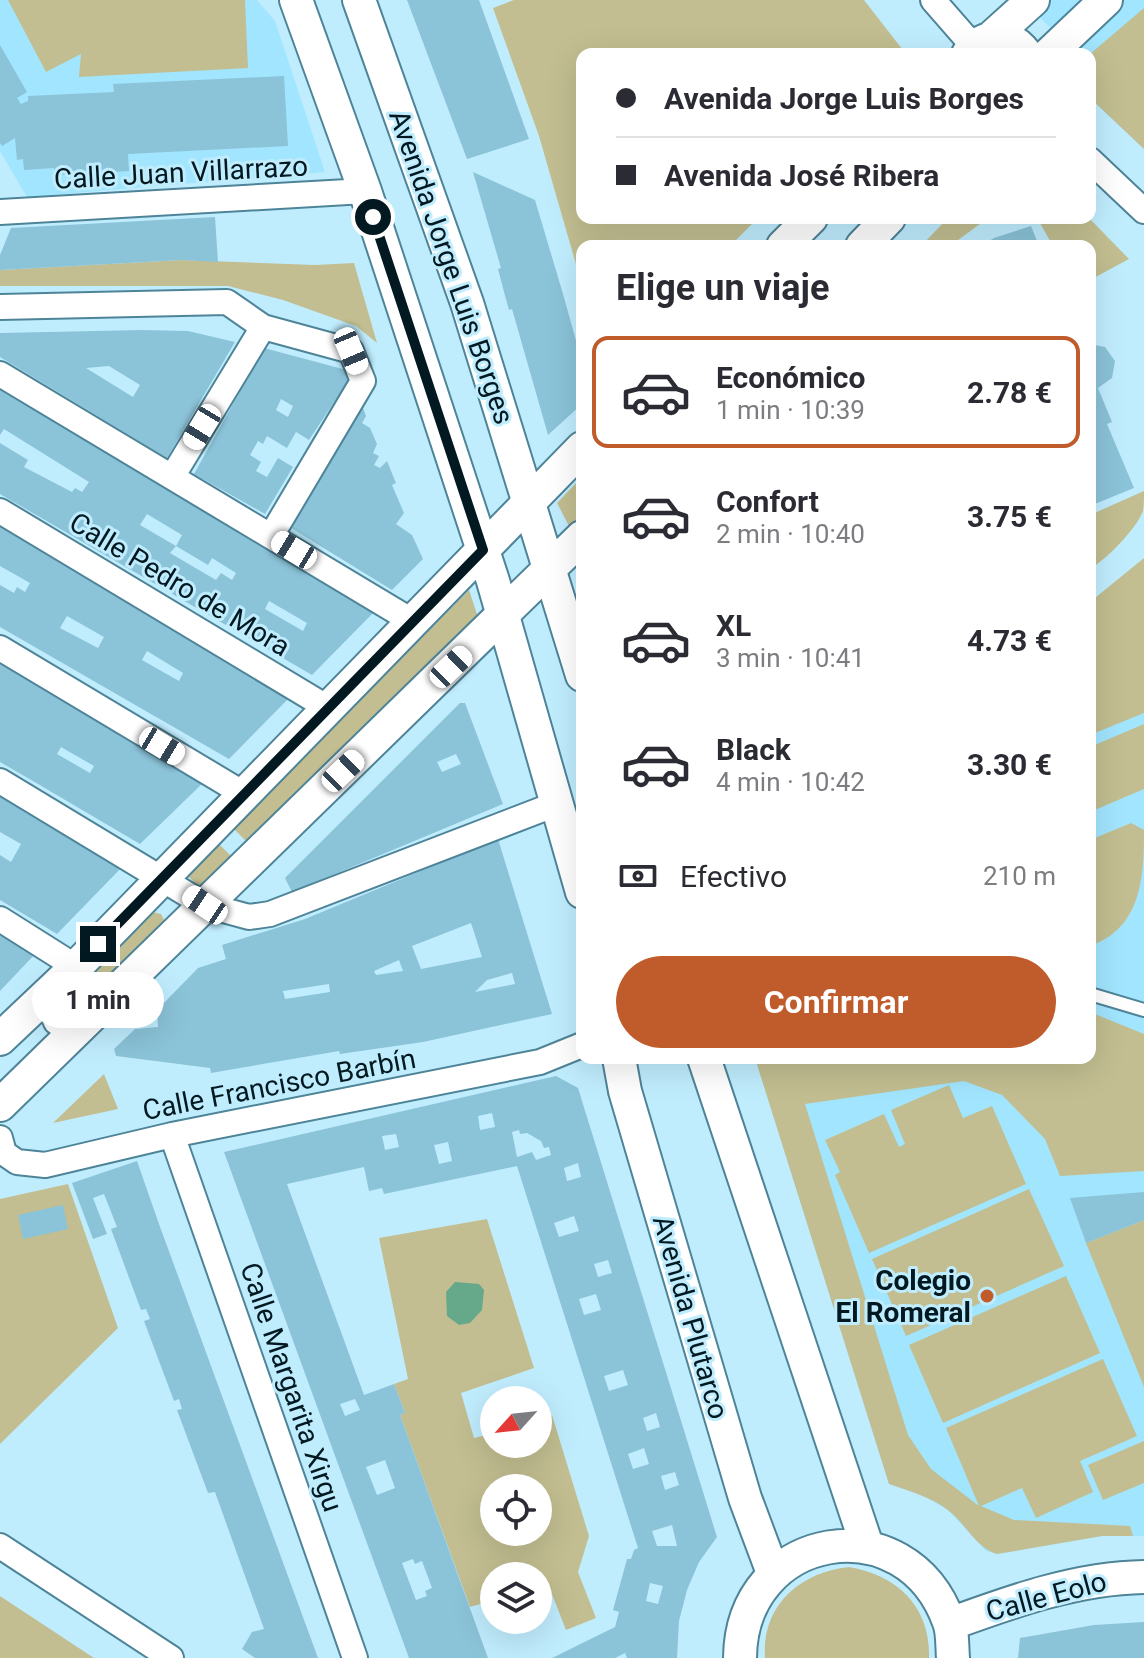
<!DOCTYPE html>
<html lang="es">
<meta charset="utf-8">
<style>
body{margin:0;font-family:Roboto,sans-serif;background:#f2f2f3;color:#2b2b33;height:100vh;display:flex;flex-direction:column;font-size:30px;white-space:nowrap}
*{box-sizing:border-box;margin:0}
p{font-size:26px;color:#7c7c81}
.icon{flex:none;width:44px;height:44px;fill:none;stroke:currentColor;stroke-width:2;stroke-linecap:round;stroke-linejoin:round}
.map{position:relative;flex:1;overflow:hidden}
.sheet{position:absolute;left:576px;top:240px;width:520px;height:824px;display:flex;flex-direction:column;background:#fff;border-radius:16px;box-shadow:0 8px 32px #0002}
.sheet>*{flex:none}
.top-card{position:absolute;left:576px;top:48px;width:520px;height:176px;border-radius:16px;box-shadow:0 8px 32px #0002;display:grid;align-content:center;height:176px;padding:0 40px;background:#fff}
.needle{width:52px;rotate:243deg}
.buttons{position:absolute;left:480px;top:1386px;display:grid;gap:16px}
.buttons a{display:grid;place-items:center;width:72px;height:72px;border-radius:50%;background:#fff;box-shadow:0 8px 32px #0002;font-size:40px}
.end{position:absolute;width:36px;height:36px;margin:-18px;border:10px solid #031921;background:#fff;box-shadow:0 0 0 4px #fff}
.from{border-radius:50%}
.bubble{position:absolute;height:56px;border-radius:28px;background:#fff;box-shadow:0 8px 32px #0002;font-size:26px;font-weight:700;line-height:56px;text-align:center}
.car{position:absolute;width:24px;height:48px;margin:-24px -12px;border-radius:10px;box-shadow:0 0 6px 2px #0007;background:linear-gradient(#fff 24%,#345 0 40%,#fff 0 76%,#345 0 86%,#fff 0)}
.top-card b{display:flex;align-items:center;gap:28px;height:76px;font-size:30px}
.top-card b+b{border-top:2px solid #e1e1e2}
.top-card i{width:20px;height:20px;background:#2b2b33}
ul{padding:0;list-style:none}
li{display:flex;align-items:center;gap:24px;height:112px;margin:0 16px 12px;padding:0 24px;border:4px solid transparent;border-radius:16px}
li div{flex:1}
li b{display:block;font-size:30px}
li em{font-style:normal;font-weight:700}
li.active{border-color:#c05b2b}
li>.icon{width:72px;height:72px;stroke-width:1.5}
h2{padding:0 40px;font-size:36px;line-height:96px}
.pay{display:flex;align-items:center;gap:20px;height:88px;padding:0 40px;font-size:30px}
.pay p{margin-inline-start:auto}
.cta{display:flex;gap:16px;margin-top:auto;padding:16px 40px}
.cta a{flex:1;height:92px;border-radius:48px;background:#c05b2b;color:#fff;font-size:32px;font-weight:700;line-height:92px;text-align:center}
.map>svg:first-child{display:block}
</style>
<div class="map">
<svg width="1144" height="1658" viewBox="0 0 1144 1658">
<rect width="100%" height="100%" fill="#c0edfe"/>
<!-- built -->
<path fill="#a2e5fe" d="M0,0H257L275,21L325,172L27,197L0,151Z
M1022,0H1144V149L1090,98V54H1077Z
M1144,686V1536H1102L997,1554L986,1551L948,1510L922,1495L889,1484L755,1058H1090V709Z"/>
<!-- green -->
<path fill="#c2be91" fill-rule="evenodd" d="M8,0H245L248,68L79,77L81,54L46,72Z
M514,0H864L906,54H582V218H758L730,246H582V285L539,136L493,8Z
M1144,8V149L1090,98V54Z
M948,218H988L950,246H921Z
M1037,218H1089L1129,259L1090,280V246H1053Z
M182,260L315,265L354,263L377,343L356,326L339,320L283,300L228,286H0V270Z
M582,477V515L570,528L557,503Z
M1144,491C1144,498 1144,505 1143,511C1137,528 1106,560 1090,569V515Z
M1144,558V713L1090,735V602Z
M469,590L478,617L248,843L233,828Z
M1144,724V789L1090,812V747Z
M1131,823L1144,830C1144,876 1142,928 1090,946V840Z
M218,843L234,859L202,890L186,874Z
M153,912L161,914L165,922L97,996L80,981L143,918Z
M1090,1012L1144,1034V1171L1060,1176L1045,1139L1002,1095L964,1081L805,1104L908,1435L931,1469L979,1506L946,1428L1103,1359L1137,1436L1080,1461L1093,1492L1036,1518L1022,1488L981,1506L1014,1520L1130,1526L1133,1536H1102L997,1554C976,1548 966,1524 949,1511C932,1497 909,1491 889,1484L755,1058H1090Z
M104,1074L118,1109L53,1123Z
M949,1085L963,1118L992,1106L1026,1184L869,1253L835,1175L840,1172L825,1140L884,1114L899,1147L905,1144L891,1110Z
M68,1184L118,1328L0,1444V1199Z
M1029,1189L1064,1266L906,1336L872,1259Z
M487,1219L534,1368L461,1393L474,1438L494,1433V1444H538V1419L552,1415L589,1536L578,1572L596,1618L566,1630L548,1584L538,1587V1576H494V1600L470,1607L400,1415L405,1413L394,1384L408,1379L379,1238ZM528,1477L533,1488H538V1536L529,1543L494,1532V1488H516L521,1479Z
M1144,1220V1387L1086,1243Z
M1066,1276L1100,1353L943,1423L909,1345Z
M1144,1441V1483L1103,1500L1088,1465Z
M849,1567C897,1575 931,1607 929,1658H765C761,1606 800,1572 849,1567Z
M0,1596L94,1658H0Z"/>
<!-- water -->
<path fill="#65a88a" d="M455,1282L479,1284L484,1290L482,1310L470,1323L459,1325L447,1316L446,1292Z"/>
<!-- building -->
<path fill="#8bc3d8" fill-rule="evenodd" d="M407,0H479L529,139L467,159Z
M0,45L27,92L17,98L21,104L28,101V96L114,92L113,84L284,76L288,146L128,154L129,171L54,175V168L24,170L23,159L17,160L15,138L2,146L0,143Z
M473,172L535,200L563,294L582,362V404L548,435L512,309L509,310L504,292L498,269L501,268Z
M215,217L218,262L182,260L0,270V255L11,228Z
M1031,226L1039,246H981L994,238Z
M142,330L188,331L235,342L167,458L0,357V333ZM109,366L140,385L133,397L86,368Z
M1090,344L1105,347L1115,361L1112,378L1098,388L1112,422L1107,424L1134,488L1090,506Z
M264,348L354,372L309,440L296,432L287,448L267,436L263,444L258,441L250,455L261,462L256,471L267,477L278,458L293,467L265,514L194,474ZM281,399L293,406L288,417L276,410Z
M0,390L352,599L374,612L312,675L0,494V443L28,460L24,467L72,492L75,488L82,492L89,482L4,429L0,435ZM147,514L182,535L176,546L208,565L212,558L236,573L232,580L221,573L216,580L170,553L176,546L140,525ZM269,601L307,623L303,631L265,609Z
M362,405L366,416L362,423L370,428L377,444L373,453L379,456L374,465L380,468L387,461L396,483L392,485L404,513L396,524L412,535L423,559L392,590L291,528Z
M0,524L290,697L229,759L0,627V585L14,593L17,587L25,592L30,583L0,566ZM67,616L104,637L98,648L60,628ZM147,651L183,673L179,681L142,660Z
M0,660L206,780L140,844L38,784L0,762ZM61,747L94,766L90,773L57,754Z
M460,703H465L503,804L292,892L285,878ZM456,754L461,764L442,772L437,762Z
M0,791L124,865L57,934L0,900V855L11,862L21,844L0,832Z
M498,839L552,1014L423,1042L340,1054L339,1051L211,1073L210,1068L116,1056L114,1049L135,1029L158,1027L157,1010L198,968L226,959L222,945L305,919ZM471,923L482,957L421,969L412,946ZM399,960L403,971L376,975L374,971ZM512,973L515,984L475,992L487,980ZM329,984L330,992L285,999L283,991Z
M0,930L37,952L0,991Z
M556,1076L578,1088L717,1537L699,1562L687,1590L679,1621L677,1658H627L625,1653L615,1658H552L615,1627L619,1612L613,1610L627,1559H631L634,1550L638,1548L517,1166L384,1194L382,1188L369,1191L364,1167L287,1184L364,1395L394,1384L405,1413L400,1415L488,1658H409L224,1152ZM492,1113L495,1127L480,1130L478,1116ZM519,1130L520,1134L527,1133L541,1141L544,1148L549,1147L551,1155L536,1160L532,1152L517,1157L512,1132ZM396,1134L399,1147L385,1150L382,1136ZM448,1142L452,1161L439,1164L434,1145ZM578,1163L581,1177L567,1181L564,1168ZM574,1216L579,1231L559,1237L554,1223ZM608,1260L612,1273L598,1277L594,1264ZM596,1294L601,1310L584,1315L579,1299ZM623,1370L628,1385L609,1391L604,1376ZM355,1399L360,1410L345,1416L340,1404ZM656,1413L660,1427L647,1431L643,1418ZM644,1448L649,1464L633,1469L628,1454ZM385,1460L395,1488L377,1495L366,1467ZM675,1472L679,1485L665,1490L661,1476ZM672,1525L677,1546H657L652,1531ZM413,1559L415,1564L422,1561L432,1588L425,1591L427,1596L416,1600L402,1563ZM650,1583L663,1586L658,1604L646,1601Z
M137,1161L159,1224L318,1658H255L242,1649L252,1632L264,1629L215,1492L208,1493L177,1410L182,1409L179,1399L174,1401L144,1321L150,1319L146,1309L141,1310L111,1229L117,1227L104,1194L93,1198L107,1234L93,1239L72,1183Z
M1144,1192V1220L1086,1243L1070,1198Z
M63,1205L68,1229L23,1239L18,1215Z
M1144,1622V1658H1018L1020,1638L1094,1625Z"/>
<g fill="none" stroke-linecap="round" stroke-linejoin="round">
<defs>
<path id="lane" d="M1090,994L1144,1010"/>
<path id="street" d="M933,0L974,47
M1090,160L1144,211
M0,212L365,191
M0,307L227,302L263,327L351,351L363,381L271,536
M0,374L412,621
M172,477L263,327
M0,511L328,708
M0,648L244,794
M0,781L205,905L249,917L270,914L556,804
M0,919L76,967
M46,996L56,1022L66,1027L81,1028
M172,1135L355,1658
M0,1138L4,1153L17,1162L45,1165L172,1135L540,1062L582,1045
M0,1546L171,1658"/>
<path id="secondary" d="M296,0L365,191L493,581L582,892
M359,0L467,303L582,675
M992,37L1033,0
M968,54C985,33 1010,32 1026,54
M1049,54L1106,0
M783,246L811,218
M862,246L889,218
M0,1039L76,967L582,448
M619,1058L625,1091L745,1498L773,1573
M704,1058L867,1546
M0,1105L582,537
M950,1624C1013,1601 1077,1578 1144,1577
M740,1658C741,1531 906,1502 949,1622C953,1632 952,1647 953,1658"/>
</defs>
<!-- lane casing -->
<use href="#lane" stroke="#4e8498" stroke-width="16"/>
<!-- street casing -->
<use href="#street" stroke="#4e8498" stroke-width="28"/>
<!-- secondary casing -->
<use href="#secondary" stroke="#4e8498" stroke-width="36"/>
<!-- lane -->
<use href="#lane" stroke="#fff" stroke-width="12"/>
<!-- street -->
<use href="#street" stroke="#fff" stroke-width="24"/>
<!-- secondary -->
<use href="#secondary" stroke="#fff" stroke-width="32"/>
</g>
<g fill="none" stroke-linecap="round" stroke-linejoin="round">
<!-- route -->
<path stroke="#031921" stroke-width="10" d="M98,944L483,550L373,217"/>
</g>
<!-- markers -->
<circle fill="#c05b2b" stroke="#c0edfe" stroke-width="3" cx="987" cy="1296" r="8"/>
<g text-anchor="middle" stroke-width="6" stroke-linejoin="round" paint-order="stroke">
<!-- street labels -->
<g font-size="28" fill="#031921" stroke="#c0edfe">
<text transform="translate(181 172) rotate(-3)" y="10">Calle Juan Villarrazo</text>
<text transform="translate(452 267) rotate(71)" y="10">Avenida Jorge Luis Borges</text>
<text transform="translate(180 584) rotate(31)" y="10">Calle Pedro de Mora</text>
<text transform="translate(279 1084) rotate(-11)" y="10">Calle Francisco Barbín</text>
<text transform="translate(691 1317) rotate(74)" y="10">Avenida Plutarco</text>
<text transform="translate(292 1387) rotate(71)" y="10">Calle Margarita Xirgu</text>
<text transform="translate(1046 1596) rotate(-15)" y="10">Calle Eolo</text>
</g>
<!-- poi labels -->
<g font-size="28" font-weight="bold" fill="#031921" stroke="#c0edfe" text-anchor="end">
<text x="971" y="1290">Colegio<tspan x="971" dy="32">El Romeral</tspan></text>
</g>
</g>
</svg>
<div class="buttons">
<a><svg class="needle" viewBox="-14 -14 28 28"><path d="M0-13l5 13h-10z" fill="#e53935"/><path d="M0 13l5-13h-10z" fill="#7c7c81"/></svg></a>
<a><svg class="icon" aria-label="locate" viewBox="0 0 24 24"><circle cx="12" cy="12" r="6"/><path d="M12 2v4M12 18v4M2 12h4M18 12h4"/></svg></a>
<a><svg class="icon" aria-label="layers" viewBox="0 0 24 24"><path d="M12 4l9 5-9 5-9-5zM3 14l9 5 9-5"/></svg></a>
</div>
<i class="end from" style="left:373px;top:217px"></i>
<i class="end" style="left:98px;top:944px"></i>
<div class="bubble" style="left:32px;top:972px;width:132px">1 min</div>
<i class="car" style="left:351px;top:351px;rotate:157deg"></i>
<i class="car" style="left:202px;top:427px;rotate:211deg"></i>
<i class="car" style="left:294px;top:550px;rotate:301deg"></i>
<i class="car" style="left:451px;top:667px;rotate:46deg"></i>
<i class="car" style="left:162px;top:746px;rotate:121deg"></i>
<i class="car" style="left:343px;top:771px;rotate:46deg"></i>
<i class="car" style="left:205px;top:905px;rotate:304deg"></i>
<div class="top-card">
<b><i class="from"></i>Avenida Jorge Luis Borges</b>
<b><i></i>Avenida José Ribera</b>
</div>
<section class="sheet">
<h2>Elige un viaje</h2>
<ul>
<li class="active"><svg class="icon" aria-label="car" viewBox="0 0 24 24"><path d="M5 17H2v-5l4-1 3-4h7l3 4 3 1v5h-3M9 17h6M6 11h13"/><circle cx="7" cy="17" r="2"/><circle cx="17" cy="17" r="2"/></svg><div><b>Económico</b><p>1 min · 10:39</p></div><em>2.78 €</em></li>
<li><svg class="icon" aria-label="car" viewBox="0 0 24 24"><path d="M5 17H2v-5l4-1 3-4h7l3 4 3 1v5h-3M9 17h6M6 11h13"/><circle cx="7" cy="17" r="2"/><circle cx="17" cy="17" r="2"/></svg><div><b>Confort</b><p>2 min · 10:40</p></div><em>3.75 €</em></li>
<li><svg class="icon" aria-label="car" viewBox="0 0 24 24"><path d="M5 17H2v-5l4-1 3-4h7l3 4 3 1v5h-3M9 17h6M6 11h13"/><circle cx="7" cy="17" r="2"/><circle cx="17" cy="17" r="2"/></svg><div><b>XL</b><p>3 min · 10:41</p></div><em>4.73 €</em></li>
<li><svg class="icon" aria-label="car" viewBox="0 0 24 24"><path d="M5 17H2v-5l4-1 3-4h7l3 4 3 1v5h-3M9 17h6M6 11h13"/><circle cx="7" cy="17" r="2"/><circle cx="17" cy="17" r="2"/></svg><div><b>Black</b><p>4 min · 10:42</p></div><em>3.30 €</em></li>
</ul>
<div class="pay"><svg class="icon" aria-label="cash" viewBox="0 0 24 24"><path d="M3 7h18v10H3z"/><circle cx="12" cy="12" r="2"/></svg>Efectivo<p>210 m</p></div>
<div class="cta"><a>Confirmar</a></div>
</section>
</div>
